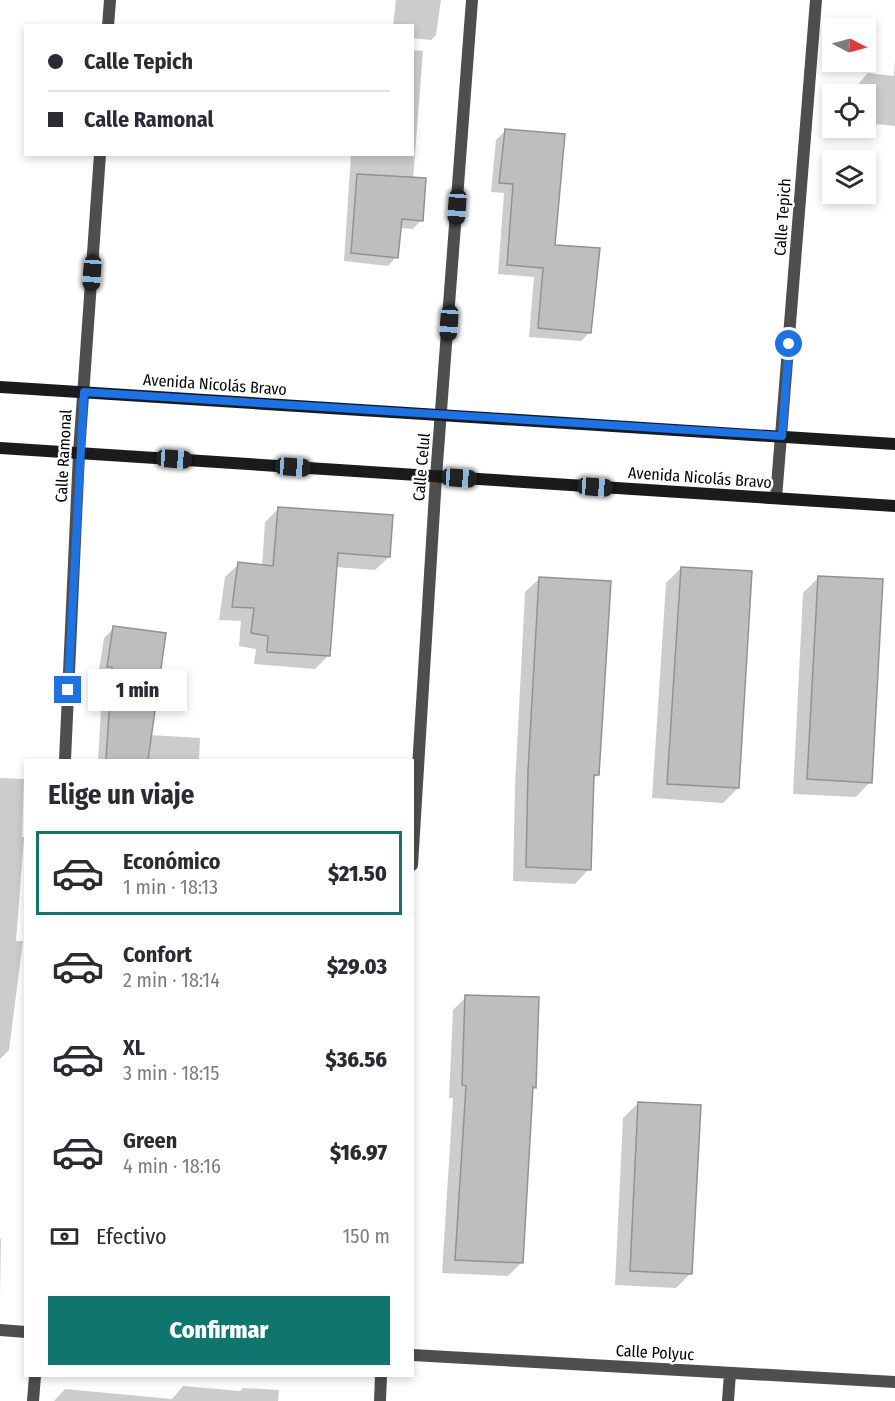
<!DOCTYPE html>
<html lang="es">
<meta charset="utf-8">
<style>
body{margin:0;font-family:"Fira Sans Condensed",sans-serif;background:#f7f7f7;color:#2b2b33;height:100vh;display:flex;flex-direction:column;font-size:22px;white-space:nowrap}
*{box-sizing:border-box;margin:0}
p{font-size:20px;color:#7c7c81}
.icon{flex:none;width:33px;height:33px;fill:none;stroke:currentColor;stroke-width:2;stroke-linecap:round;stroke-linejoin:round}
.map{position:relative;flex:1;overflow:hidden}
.sheet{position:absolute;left:24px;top:759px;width:390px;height:618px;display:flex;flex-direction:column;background:#fff;border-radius:0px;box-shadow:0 3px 9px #0003}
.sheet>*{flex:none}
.guide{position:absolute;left:24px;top:24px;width:390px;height:132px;border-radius:0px;box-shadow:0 3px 9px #0003;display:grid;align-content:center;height:132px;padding:0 24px;background:#fff}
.needle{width:39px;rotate:96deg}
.fabs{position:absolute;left:822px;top:18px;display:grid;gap:12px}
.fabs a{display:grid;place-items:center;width:54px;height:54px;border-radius:0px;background:#fff;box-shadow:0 3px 9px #0003;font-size:30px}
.end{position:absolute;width:27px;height:27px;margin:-14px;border:8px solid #1a73e8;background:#fff;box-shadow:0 0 0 3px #fff}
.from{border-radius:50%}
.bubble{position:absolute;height:42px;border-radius:0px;background:#fff;box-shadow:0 3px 9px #0003;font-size:20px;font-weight:800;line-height:42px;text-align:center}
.car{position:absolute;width:18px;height:36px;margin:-18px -9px;border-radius:8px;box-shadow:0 0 4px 2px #0007;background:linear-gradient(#222 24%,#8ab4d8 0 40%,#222 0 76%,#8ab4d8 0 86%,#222 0)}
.guide b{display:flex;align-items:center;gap:21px;height:57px;font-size:22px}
.guide b+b{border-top:2px solid #e1e1e2}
.guide i{width:15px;height:15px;background:#2b2b33}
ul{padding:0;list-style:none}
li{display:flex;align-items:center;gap:18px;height:84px;margin:0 12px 9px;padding:0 12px;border:3px solid transparent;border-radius:0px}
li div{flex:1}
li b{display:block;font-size:22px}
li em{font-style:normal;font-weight:800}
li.active{border-color:#0f766e}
li>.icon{width:54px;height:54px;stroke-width:1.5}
h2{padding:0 24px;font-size:27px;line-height:72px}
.pay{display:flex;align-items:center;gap:15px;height:66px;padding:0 24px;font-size:22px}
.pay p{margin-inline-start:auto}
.primary-button{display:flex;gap:12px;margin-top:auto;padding:12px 24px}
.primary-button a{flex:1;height:69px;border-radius:0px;background:#0f766e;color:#fff;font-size:24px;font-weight:800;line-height:69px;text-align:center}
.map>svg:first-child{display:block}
</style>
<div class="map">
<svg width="895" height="1401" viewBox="0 0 895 1401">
<rect width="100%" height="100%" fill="#fff"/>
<!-- shadow -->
<path fill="#0003" d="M396,0H441L436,35L431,40L412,38V26H393Z
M412,50L423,51L413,179L421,220L413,229L400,228L396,257L388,266L344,261L351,154H412Z
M895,60V126L866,123V94H857L859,83L868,73L894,76Z
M506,130L590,332L581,341L529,337L534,277L498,274L504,193L491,192L496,140Z
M279,508L389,557L375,570L335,567L329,655L315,669L254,664L256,649L239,646L241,621L219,620L225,577L239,564L262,567L265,522Z
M681,568L738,788L723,803L652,798L666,583Z
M540,578L598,774L592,780L589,869L575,884L513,881L515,786L525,592Z
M818,578L870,782L856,797L793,794L803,593Z
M114,628L150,735L200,738L199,760H98L103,677L98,676L104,638Z
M0,778L24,779L22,837H24L16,941H23L9,1050L0,1059V1064Z
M466,997L534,1087L532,1090L521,1263L508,1276L442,1273L453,1098H449L453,1010Z
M638,1103L691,1273L676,1288L615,1285L623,1118Z
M0,1239H1L0,1299Z
M183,1386L240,1391L243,1388L279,1390L278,1401H54L65,1389L172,1399Z"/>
<!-- building -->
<path fill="#bebebe" stroke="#929292" stroke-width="1.5" d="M505,129L565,134L555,245L600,248L591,333L538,328L543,268L507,265L513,184L499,183Z
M357,174L426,178L423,221L402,219L398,258L351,253Z
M278,507L393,515L390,557L338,553L330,656L267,652L268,636L251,633L254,608L232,607L238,562L273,566Z
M681,567L752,571L739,788L667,784Z
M818,576L883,579L872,783L807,779Z
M539,577L611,581L599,775H594L591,870L526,867L528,771Z
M113,626L166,633L148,760H106L112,667H107Z
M465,995L539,997L536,1088L533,1087L523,1263L455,1260L466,1086L462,1085Z
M638,1102L701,1105L692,1274L630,1271Z"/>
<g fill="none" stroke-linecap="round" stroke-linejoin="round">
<!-- street -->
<path stroke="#4e4e4e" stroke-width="12" d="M108,26L110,0
M776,498L816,0
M65,760L79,453L100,154
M412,865L436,477L472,0
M0,1330L26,1332
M412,1355L895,1382
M33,1401L35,1376
M380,1401L381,1376
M728,1401L730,1373"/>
<!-- secondary -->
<path stroke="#1b1b1b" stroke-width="12" d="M0,387L895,444
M0,448L895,506"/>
</g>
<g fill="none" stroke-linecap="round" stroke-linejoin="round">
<!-- route -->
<path stroke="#1a73e8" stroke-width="8" d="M68,690L84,392L782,436L789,344"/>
</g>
<g text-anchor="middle" stroke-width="5" stroke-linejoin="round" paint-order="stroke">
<!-- street labels -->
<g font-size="16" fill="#000" stroke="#fff">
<text transform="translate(782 217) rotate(-86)" y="6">Calle Tepich</text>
<text transform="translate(215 384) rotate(4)" y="6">Avenida Nicolás Bravo</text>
<text transform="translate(63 456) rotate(-87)" y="6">Calle Ramonal</text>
<text transform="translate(421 467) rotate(-85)" y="6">Calle Celul</text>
<text transform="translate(700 477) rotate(4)" y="6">Avenida Nicolás Bravo</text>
<text transform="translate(655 1352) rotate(3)" y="6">Calle Polyuc</text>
</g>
</g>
</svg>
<div class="fabs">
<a><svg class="needle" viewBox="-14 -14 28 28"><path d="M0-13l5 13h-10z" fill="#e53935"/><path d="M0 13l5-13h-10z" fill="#7c7c81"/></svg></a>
<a><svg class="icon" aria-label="locate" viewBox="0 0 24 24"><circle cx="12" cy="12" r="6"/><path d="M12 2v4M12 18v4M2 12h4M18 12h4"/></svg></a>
<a><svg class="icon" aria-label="layers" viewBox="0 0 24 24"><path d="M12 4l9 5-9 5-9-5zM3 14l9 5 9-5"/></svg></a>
</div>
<i class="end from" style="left:789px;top:344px"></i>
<i class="end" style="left:68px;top:690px"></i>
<div class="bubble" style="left:88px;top:669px;width:99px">1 min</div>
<i class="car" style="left:457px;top:207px;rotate:184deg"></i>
<i class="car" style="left:92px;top:273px;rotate:184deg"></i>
<i class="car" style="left:449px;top:323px;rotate:184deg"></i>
<i class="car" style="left:174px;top:459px;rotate:94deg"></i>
<i class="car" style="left:293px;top:467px;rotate:94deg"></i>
<i class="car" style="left:459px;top:478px;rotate:94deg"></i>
<i class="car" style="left:595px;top:487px;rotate:94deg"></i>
<div class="guide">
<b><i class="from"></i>Calle Tepich</b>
<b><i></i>Calle Ramonal</b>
</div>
<section class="sheet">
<h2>Elige un viaje</h2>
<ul>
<li class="active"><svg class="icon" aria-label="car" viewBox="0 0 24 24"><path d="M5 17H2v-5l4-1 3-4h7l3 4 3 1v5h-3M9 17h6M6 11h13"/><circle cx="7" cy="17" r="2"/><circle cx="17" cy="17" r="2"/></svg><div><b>Económico</b><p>1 min · 18:13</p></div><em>$21.50</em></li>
<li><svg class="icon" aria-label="car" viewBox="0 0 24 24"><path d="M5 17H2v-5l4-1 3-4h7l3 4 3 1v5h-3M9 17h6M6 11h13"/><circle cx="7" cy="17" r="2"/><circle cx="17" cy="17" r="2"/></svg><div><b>Confort</b><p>2 min · 18:14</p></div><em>$29.03</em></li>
<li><svg class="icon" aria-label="car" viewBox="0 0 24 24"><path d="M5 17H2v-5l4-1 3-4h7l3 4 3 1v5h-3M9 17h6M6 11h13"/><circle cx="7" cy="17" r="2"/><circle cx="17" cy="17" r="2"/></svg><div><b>XL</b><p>3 min · 18:15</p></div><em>$36.56</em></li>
<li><svg class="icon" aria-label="car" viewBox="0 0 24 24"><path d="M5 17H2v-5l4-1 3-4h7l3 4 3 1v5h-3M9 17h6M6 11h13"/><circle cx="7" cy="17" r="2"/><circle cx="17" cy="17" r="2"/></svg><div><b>Green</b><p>4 min · 18:16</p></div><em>$16.97</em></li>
</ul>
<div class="pay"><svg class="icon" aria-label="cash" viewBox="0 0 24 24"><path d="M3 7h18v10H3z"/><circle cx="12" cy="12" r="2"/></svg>Efectivo<p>150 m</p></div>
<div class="primary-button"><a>Confirmar</a></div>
</section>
</div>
